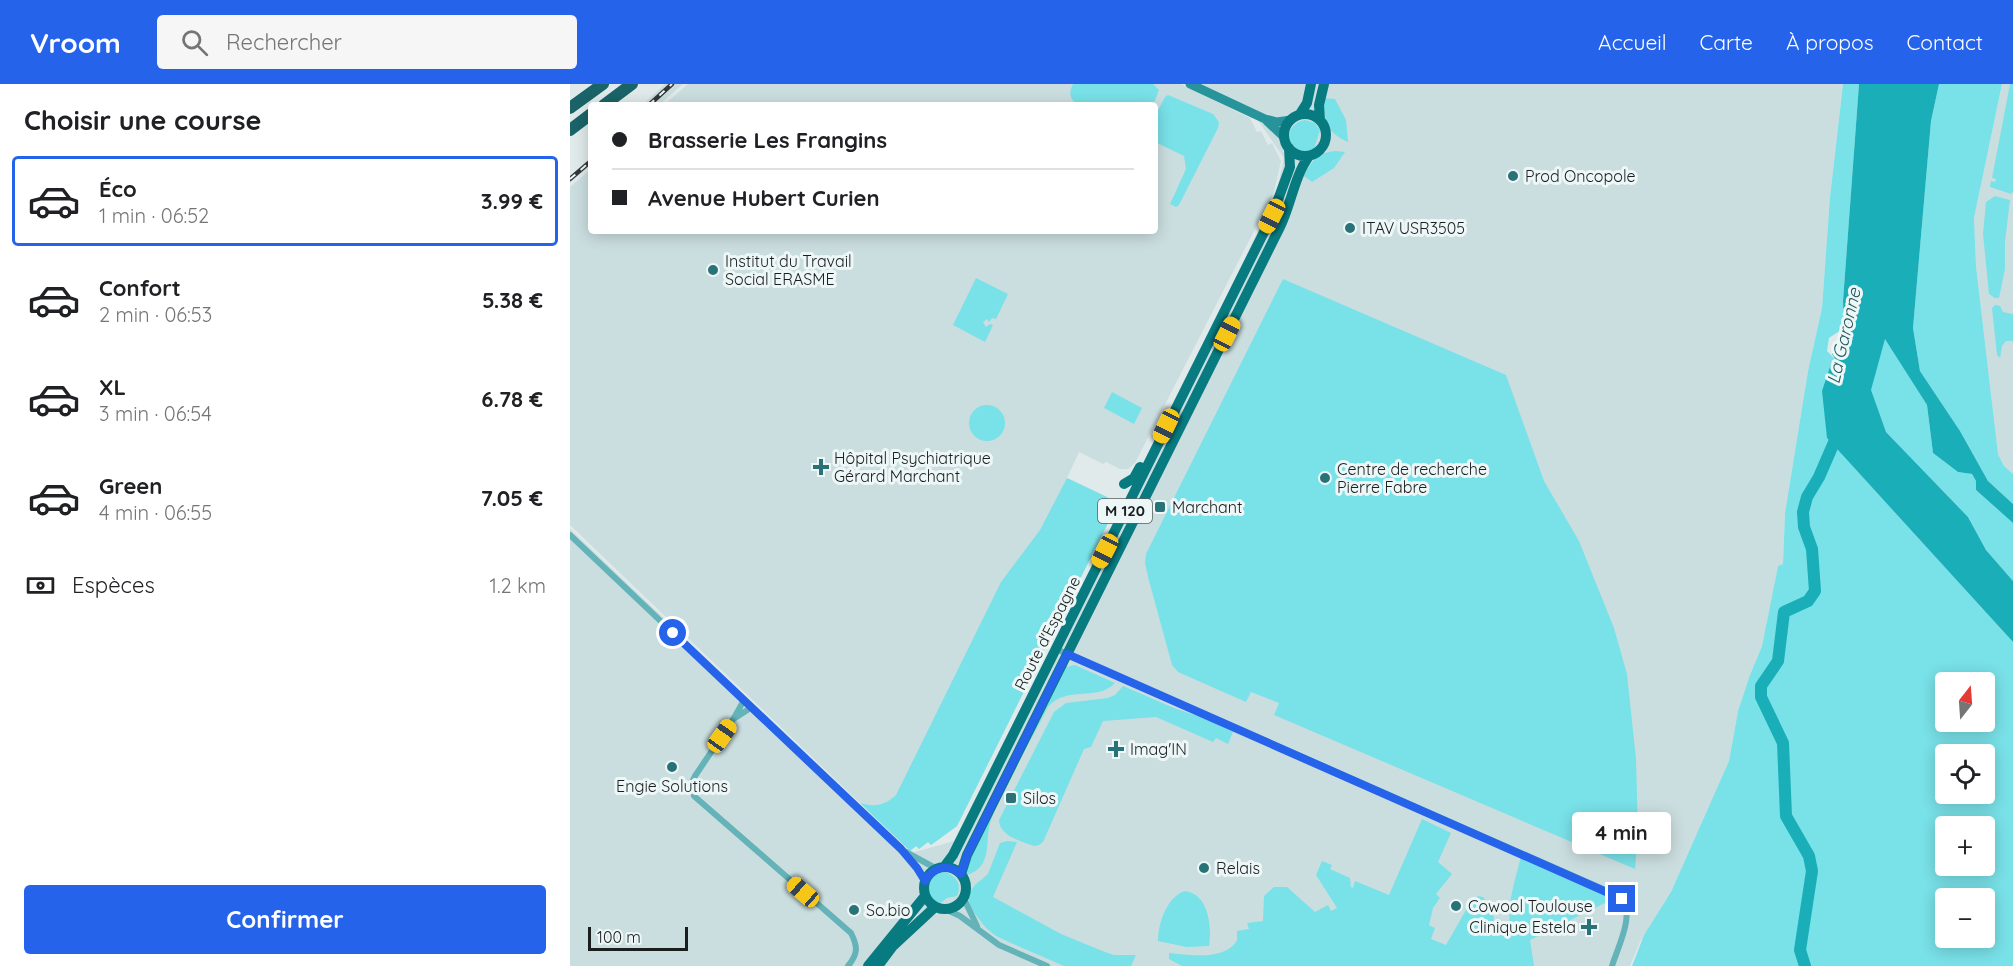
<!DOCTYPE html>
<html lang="fr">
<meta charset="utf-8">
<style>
body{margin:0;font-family:Quicksand,sans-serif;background:#f6f6f6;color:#202124;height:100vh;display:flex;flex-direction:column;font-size:22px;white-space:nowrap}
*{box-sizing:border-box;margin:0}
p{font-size:20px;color:#757577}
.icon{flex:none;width:33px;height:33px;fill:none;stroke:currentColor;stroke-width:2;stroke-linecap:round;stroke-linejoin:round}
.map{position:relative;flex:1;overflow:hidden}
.side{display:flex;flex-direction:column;background:#fff;width:570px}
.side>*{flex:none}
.banner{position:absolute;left:18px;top:18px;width:570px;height:132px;border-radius:6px;box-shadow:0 3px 15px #0003;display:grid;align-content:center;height:132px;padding:0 24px;background:#fff}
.needle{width:39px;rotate:17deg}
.controls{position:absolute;left:1365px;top:588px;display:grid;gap:12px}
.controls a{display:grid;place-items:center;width:60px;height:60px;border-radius:6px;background:#fff;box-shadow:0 3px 15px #0003;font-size:30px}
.scale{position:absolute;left:18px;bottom:15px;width:100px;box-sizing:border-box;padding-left:6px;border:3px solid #1a1e1e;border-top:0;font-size:16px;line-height:21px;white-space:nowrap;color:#1a1e1e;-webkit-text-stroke:4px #eef7f8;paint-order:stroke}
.end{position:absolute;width:27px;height:27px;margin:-14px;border:8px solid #2563eb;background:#fff;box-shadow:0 0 0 3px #fff}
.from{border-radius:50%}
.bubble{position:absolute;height:42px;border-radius:6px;background:#fff;box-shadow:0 3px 15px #0003;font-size:20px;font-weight:800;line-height:42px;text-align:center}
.car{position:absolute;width:18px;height:36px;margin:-18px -9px;border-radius:8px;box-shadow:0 0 4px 2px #0007;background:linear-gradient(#f5c518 24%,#345 0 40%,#f5c518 0 76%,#345 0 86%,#f5c518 0)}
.banner b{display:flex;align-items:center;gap:21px;height:57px;font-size:22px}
.banner b+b{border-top:2px solid #e0e0e0}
.banner i{width:15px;height:15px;background:#202124}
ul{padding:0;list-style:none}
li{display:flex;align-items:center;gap:18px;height:90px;margin:0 12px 9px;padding:0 12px;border:3px solid transparent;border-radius:6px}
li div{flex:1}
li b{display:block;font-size:22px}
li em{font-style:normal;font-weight:800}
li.selected{border-color:#2563eb}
li>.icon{width:54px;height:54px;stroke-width:1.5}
h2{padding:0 24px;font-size:27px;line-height:72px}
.pay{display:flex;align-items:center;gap:15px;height:66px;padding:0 24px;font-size:22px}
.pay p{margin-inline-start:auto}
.primary-button{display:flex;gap:12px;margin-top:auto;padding:12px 24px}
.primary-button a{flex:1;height:69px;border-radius:6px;background:#2563eb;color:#fff;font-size:24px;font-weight:800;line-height:69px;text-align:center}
header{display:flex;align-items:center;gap:36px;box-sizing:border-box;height:84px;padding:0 30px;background:#2563eb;color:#fff}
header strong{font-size:28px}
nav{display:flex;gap:33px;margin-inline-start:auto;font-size:21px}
.search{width:420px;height:54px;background:#f6f6f6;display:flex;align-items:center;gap:15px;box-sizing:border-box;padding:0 21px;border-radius:6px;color:#757577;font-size:22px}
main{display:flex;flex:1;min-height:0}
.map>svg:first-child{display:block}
</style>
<header>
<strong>Vroom</strong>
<div class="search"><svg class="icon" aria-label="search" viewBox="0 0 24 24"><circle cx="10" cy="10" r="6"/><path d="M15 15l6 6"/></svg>Rechercher</div>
<nav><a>Accueil</a><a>Carte</a><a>À propos</a><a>Contact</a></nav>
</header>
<main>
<section class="side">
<h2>Choisir une course</h2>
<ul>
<li class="selected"><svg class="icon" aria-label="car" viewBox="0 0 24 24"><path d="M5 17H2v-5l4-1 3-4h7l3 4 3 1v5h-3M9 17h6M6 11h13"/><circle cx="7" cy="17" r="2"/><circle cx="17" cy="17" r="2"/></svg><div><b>Éco</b><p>1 min · 06:52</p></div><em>3.99 €</em></li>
<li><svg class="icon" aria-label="car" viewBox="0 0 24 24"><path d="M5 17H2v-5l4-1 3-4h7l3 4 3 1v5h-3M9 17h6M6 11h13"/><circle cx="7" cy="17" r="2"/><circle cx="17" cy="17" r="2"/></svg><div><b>Confort</b><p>2 min · 06:53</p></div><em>5.38 €</em></li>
<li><svg class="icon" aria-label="car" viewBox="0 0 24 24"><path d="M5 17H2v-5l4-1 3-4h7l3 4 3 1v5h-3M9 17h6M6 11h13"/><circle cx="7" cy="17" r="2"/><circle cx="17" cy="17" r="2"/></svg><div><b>XL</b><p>3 min · 06:54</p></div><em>6.78 €</em></li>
<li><svg class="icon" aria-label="car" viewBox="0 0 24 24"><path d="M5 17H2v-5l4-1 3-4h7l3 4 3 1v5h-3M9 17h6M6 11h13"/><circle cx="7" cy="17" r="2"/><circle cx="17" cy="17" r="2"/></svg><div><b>Green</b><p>4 min · 06:55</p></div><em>7.05 €</em></li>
</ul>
<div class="pay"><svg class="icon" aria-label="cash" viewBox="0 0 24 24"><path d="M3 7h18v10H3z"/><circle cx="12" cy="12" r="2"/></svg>Espèces<p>1.2 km</p></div>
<div class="primary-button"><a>Confirmer</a></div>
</section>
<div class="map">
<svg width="1443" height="882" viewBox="0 0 1443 882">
<rect width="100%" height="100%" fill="#e0eaeb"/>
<!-- built -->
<path fill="#cbdedf" d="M95,0H113L89,21H72Z
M118,0H611L680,34L687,48L691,47L698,61L702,59L711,77L704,108L565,379L558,385H550L536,378L533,380L509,368L497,394L537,413L543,420L542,431L387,742L361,761L358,758L349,765L346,762L340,767L0,441V103L21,85V147H585V21H94Z
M624,0H1273L1260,113L1252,224L1238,287L1215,429L1213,480L1208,482L1192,562L1180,591L1168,627L1159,677L1101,808L1070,858L1060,882H0V445L341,769L384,757L611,306L706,110L714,74L687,35Z
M1432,0H1443V390L1434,382L1428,370L1406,182L1404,134Z"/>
<!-- green -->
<path fill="#79e1e8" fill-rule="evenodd" d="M503,0H583L589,6L583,21H509C500,16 498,10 503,0Z
M1273,0H1289L1273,217L1274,244L1259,254L1257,267L1266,276L1257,354L1443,558V882H1062L1074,851L1101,808L1159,677L1168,627L1180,591L1192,562L1208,482L1213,480L1215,429L1238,287L1252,224L1260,113ZM1376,598H1414V638H1376ZM1376,670H1414V710H1376ZM1376,742H1414V782H1376ZM1376,814H1414V854H1376Z
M1369,0H1432L1404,134L1406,182L1428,370L1434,382L1443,390V420L1418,397L1390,347L1350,287L1343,244L1361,37Z
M1440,0H1443V107L1441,110L1420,103L1421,97L1425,98L1426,95L1422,94Z
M598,11L643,30L649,38L648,44L609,121L606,123L600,120L616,85L614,72L585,58V32L595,13Z
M754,14L765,15L776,36L778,58C757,48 753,38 754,14Z
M735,36L745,39L750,46L745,62L746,64C721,80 706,42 735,36Z
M766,67L775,68L764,84L742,98L734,92C741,77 748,68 766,67Z
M1425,112L1440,116L1435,158V185L1429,214H1425L1419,210L1413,150L1416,118Z
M406,194L438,210L426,235L422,234L419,238L417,235L413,238L416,243L420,240L423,241L415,258L383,241Z
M713,195L936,291L974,397L1009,457L1044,544L1057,590L1066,675L1068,747L1065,785L704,631L709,619L681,608L676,618L608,588L602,581L578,493L575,479L576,470Z
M1425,221L1430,222L1433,228L1443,230V257H1436L1432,262L1430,274L1427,271L1422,224Z
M1315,254L1357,321L1363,369L1388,388L1402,390L1406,397V406L1443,439V497L1416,466L1398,433L1316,348L1300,306Z
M542,308L572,324L564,340L534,324Z
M399 339a18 18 0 1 1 36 0a18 18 0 1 1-36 0Z
M497,394L537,413L543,420L542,431L387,742L361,761L358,758L349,765L346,762L340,767L290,719C305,723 314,722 326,711L431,498L470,446Z
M505,581L545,599C527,618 496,601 478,623C460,659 435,699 421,736C414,756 424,784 396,791V783L496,583Z
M553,602L604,624L636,635L663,648L658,660L646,654L643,658L586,633L533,637L521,663L514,665L473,758L469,761L464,762C451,757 429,752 429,736L484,628L496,619L538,614L545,611Z
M852,735L881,749L868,778L882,790L866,810L870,814L863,824L859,841L865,844L861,855L876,861L896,826L908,812L913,813C922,824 927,833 922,846L926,849H933L935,852L942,848C934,826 946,795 951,772L1043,813V815L960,856L964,882H612L599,875V869C619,871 656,877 667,856V847L679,845L677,839L693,837L694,812L704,803H717L745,828L758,821L761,827L767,824L746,791L752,777L762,781L760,785L780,794L781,803L783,804L785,797L819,811Z
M437,757L447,758L423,813L491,850L535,868L544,871H566L561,882H494L441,859L426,852L416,844L399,822L398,810L405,801L418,790L430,759Z
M375,788C387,792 392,801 387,812L377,814L369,820C351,811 356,789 375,788Z
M615,807C639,810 642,843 639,862L617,863L588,857C588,841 596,813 615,807Z"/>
<!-- water -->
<path fill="#1aafb8" d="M1289,0H1369L1361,37L1343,244L1350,287L1390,347L1418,397L1443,420V439L1406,406V397L1402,390L1388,388L1363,369L1357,321L1315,255L1301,306L1316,348L1398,433L1416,466L1443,497V558L1257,354L1252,307L1261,280L1266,276L1262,270L1274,244L1273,217Z"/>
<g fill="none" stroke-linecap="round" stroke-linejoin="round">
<!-- river -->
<path stroke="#1aafb8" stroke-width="12" d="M1235,882L1230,866L1242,787L1239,772L1216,732L1213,659L1191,613V602L1208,577L1214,528L1238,517L1245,507L1242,465L1234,443L1233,428L1237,413L1249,393L1269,347"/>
<!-- street -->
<path stroke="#64b3b8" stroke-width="6" d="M0,451L331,765L347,784L355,797
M486,565L1049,812C1067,828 1048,862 1042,882
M174,616L164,634L125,692L122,698L124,712L281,849C288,863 288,870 278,882
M165,634L182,623
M336,768L367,785
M394,815L407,842
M377,826L390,832L429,861L477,882"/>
<!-- secondary -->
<path stroke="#26949a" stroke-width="9" d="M620,0L695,35L707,38L721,36
M697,37L714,53"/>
<!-- primary -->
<path stroke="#087b81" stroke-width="10" d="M714 51a21 21 0 1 1 42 0a21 21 0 1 1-42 0Z
M730,30L737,19L741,0
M750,36L749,21L754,0
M554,400L564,394L570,383
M354 804a21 21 0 1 1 42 0a21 21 0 1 1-42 0Z
M374,783L383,771L702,132L720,83L719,64
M391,790L397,771L710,143C721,121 724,93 739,72
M298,882L355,812
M308,882L323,862L365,823"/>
<!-- highway -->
<path stroke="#1a6368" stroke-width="12" d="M34,21L62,0
M0,24L33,0
M0,46L21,30"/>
<defs>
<path id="rail" d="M79,21L102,0
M0,95L21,77"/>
</defs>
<!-- rail casing -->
<use href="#rail" stroke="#323737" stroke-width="4.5"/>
<!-- rail -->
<use href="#rail" stroke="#eef7f8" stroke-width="2" stroke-dasharray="7" stroke-linecap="butt"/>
</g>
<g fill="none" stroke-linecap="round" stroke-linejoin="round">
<!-- route -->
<path stroke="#2563eb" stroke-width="8" d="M103,549L331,765L347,784L355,797C363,783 378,779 391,790L397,771L497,570L1052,815"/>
</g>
<!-- markers -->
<g fill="#297378" stroke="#eef7f8" stroke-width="2">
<circle cx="943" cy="92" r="6"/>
<circle cx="780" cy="144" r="6"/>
<circle cx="143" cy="186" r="6"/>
<path d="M248 374h6v6h6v6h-6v6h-6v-6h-6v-6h6z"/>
<circle cx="755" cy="394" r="6"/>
<rect x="584" y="417" width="12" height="12" rx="3"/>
<path d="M543 656h6v6h6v6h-6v6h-6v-6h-6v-6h6z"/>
<circle cx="102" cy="683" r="6"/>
<rect x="435" y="708" width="12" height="12" rx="3"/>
<circle cx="634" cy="784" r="6"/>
<circle cx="886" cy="822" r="6"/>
<circle cx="284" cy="826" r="6"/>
<path d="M1016 834h6v6h6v6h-6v6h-6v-6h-6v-6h6z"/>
</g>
<g text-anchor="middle" stroke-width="6" stroke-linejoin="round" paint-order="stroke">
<!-- shield labels -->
<rect fill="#eef7f8" stroke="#5a5f5f" stroke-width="1.5" x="528" y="415" width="54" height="24" rx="4.5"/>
<g font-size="15" font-weight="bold" fill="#1a1e1e">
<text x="555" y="432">M 120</text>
</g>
<!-- poi labels -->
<g font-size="16" fill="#1a1e1e" stroke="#eef7f8" text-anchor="start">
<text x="955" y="98">Prod Oncopole</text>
<text x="792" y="150">ITAV USR3505</text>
<text x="155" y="183">Institut du Travail<tspan x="155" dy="18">Social ERASME</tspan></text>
<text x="264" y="380">Hôpital Psychiatrique<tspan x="264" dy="18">Gérard Marchant</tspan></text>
<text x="767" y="391">Centre de recherche<tspan x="767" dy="18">Pierre Fabre</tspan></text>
<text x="602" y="429">Marchant</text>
<text x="560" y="671">Imag'IN</text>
<text x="102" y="708" text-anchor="middle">Engie Solutions</text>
<text x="453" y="720">Silos</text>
<text x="646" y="790">Relais</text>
<text x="898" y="828">Cowool Toulouse</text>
<text x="296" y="832">So.bio</text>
<text x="1006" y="849" text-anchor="end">Clinique Estela</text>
</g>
<!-- street labels -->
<g font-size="16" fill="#1a1e1e" stroke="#eef7f8">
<text transform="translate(477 549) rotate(-63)" y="6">Route d'Espagne</text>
</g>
<!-- water labels -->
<g font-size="18" font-style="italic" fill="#20575a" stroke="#eef7f8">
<text transform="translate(1274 252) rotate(-77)" y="6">La Garonne</text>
</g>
</g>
</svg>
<div class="controls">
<a><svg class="needle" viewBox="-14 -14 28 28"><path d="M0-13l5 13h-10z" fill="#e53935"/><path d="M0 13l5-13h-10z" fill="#757577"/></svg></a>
<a><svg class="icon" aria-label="locate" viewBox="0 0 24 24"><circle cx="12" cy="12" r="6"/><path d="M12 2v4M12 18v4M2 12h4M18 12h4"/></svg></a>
<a>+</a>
<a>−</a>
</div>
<div class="scale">100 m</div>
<i class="end from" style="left:103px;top:549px"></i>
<i class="end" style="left:1052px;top:815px"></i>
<div class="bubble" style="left:1002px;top:728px;width:99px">4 min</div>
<i class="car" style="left:702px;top:132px;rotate:207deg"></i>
<i class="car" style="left:657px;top:250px;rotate:27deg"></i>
<i class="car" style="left:596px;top:342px;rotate:206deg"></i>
<i class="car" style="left:535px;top:467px;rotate:207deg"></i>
<i class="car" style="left:152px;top:652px;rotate:35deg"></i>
<i class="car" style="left:233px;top:808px;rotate:311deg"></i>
<div class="banner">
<b><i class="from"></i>Brasserie Les Frangins</b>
<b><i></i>Avenue Hubert Curien</b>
</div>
</div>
</main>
